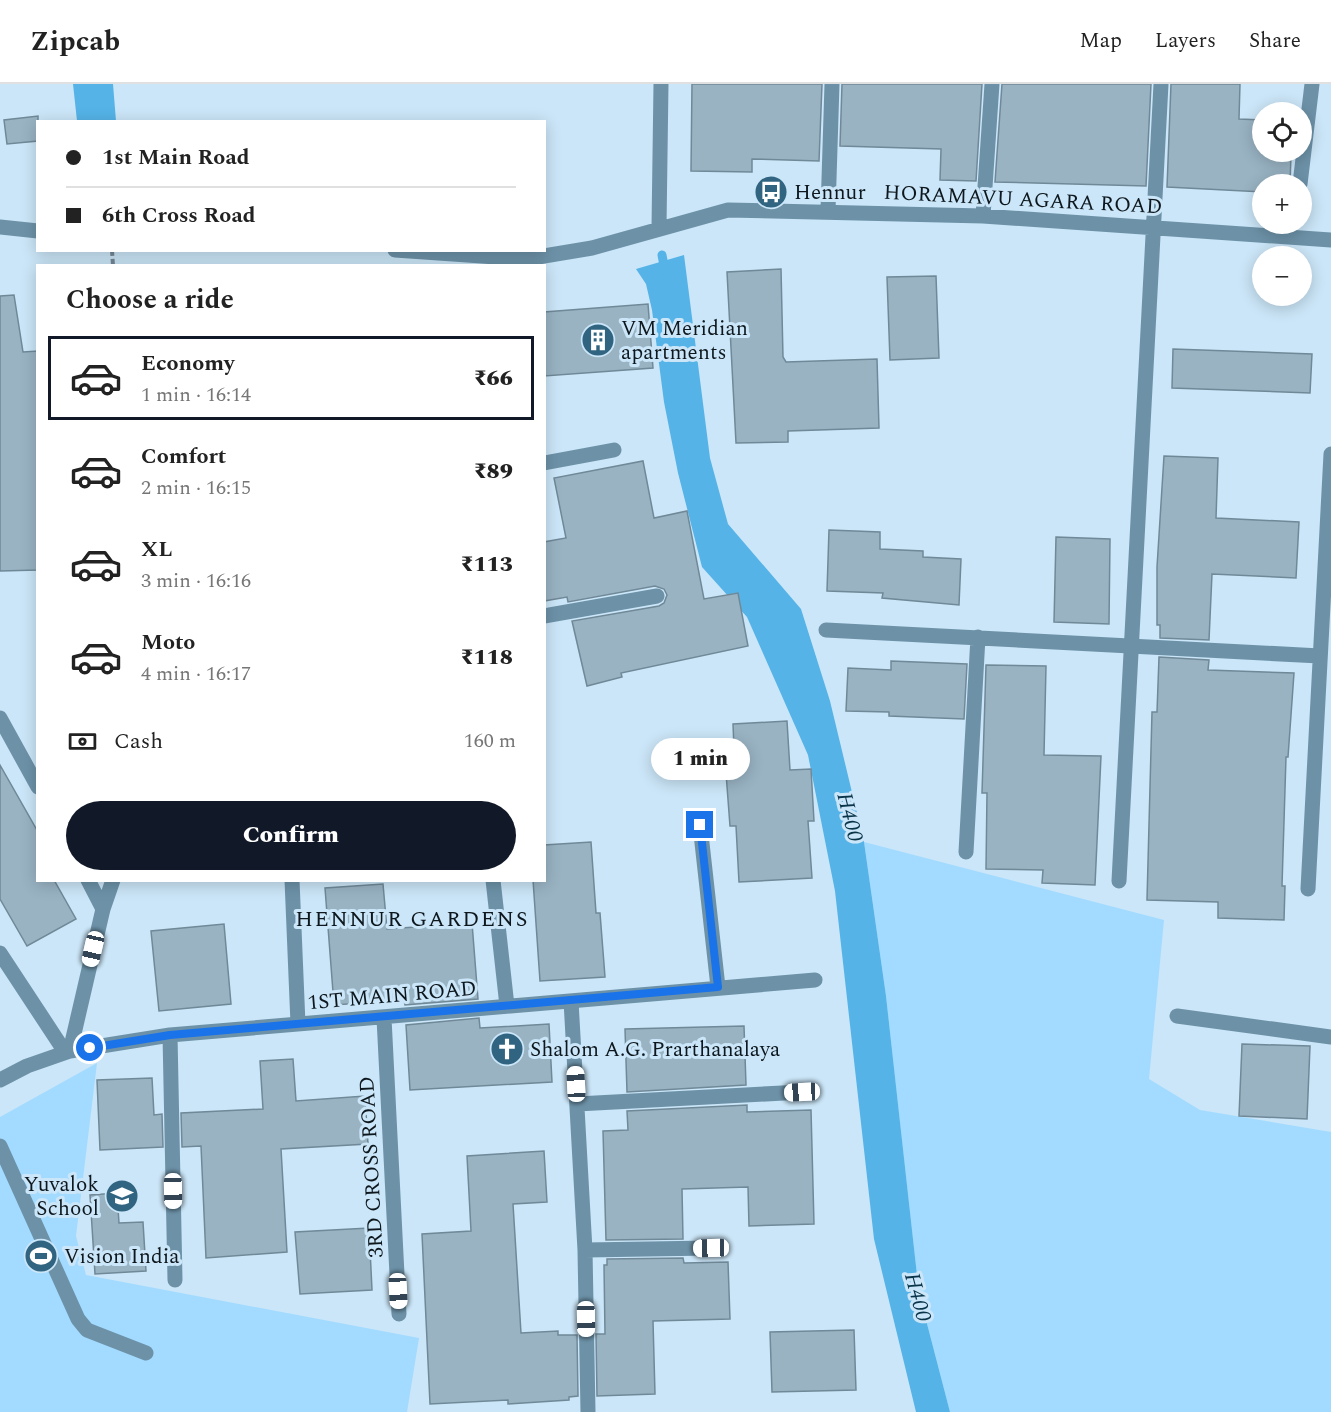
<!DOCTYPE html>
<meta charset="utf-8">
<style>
body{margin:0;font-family:Spectral,serif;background:#f2f2f2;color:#222;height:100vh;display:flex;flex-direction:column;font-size:22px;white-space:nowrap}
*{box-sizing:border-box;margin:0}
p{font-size:20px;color:#767676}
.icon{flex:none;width:33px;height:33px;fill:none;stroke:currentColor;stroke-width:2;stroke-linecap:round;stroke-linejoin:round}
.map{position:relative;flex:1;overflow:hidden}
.side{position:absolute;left:36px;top:180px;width:510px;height:618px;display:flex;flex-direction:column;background:#fff;border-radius:0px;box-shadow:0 3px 15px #0003}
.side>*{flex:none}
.guide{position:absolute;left:36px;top:36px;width:510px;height:132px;border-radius:0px;box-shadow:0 3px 15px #0003;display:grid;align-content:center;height:132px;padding:0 30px;background:#fff}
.fabs{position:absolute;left:1252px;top:18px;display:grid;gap:12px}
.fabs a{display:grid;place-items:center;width:60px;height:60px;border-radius:50%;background:#fff;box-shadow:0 3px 15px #0003;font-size:30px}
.end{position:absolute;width:27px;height:27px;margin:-14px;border:8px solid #1a73e8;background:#fff;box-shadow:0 0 0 3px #fff}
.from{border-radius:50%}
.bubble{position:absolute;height:42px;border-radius:21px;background:#fff;box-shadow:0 3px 15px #0003;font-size:20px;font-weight:800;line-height:42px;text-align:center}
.car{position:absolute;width:18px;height:36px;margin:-18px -9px;border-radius:8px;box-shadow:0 0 4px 2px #0007;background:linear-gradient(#fff 24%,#345 0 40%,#fff 0 76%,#345 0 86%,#fff 0)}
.guide b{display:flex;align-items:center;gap:21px;height:57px;font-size:22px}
.guide b+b{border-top:2px solid #e0e0e0}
.guide i{width:15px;height:15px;background:#222}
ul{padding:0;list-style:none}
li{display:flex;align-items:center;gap:18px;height:84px;margin:0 12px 9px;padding:0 18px;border:3px solid transparent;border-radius:0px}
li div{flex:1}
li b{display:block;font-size:22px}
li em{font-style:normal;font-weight:800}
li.on{border-color:#111827}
li>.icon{width:54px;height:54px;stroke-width:1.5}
h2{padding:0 30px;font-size:27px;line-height:72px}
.pay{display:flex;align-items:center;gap:15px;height:66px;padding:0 30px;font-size:22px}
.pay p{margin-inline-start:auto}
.primary-button{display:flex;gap:12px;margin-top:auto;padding:12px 30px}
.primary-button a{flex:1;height:69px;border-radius:36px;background:#111827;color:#fff;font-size:24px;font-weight:800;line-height:69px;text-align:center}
header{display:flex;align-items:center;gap:36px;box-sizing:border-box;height:84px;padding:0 30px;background:#fff;border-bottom:2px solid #e0e0e0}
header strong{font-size:28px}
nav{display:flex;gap:33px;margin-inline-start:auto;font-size:21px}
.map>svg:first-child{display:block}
</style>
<header>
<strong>Zipcab</strong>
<nav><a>Map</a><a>Layers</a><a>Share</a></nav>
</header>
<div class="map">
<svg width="1331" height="1328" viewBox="0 0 1331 1328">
<rect width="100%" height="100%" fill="#cbe6f8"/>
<!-- green -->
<path fill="#a2dbff" d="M864,758L1164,836L1149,995L1200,1026L1331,1048V1328H950L919,1209L886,912Z
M97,979L76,1152L86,1191L419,1254L407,1328H0V1033Z"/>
<!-- water -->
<path fill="#55b3e7" d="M73,0H113L116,37H77Z
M684,171L710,374L728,440L801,525L830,617L864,758L886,912L919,1209L950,1328H916L874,1155L835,807L808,671L747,533L702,483L678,389L664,318L652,226L646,200L636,185Z"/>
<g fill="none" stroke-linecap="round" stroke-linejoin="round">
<!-- stream -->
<path stroke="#55b3e7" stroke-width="9" d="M662,171L665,187"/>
</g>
<!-- building -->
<path fill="#99b3c3" stroke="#708998" stroke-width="1.5" d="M692,0H822L819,77L752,75V88L691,87Z
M842,0H982L976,97L940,96L941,65L840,62Z
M1002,0H1151L1146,102L995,98Z
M1171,0H1240L1239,35L1263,36V70L1291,71L1290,100H1263V108L1167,103Z
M38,32V57L7,60L4,36Z
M781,185L783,273L786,278L877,275L879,344L788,347V358L736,359L727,188Z
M936,192L939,274L890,276L887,193Z
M14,211L23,268L38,267V486L0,487V212Z
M648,220L653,284L544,292V228Z
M1173,265L1312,270L1310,309L1172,304Z
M1164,372L1218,374L1216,434L1299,438L1296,494L1212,490L1209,556L1160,554V541H1157V483Z
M643,377L654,434L687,427L704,515L738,509L748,562L621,589L622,593L587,602L572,537L659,522L664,519L667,511L664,505L655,502L568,518L567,513L544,517V458L566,454L554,394Z
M829,446L880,448V465L923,467V473L961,475L959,521L882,514L883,509L827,507Z
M1056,453L1110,455L1109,540L1054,538Z
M1159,573L1209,576L1208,586L1294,589L1288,673H1286L1282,802H1285L1284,836L1218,834V818L1147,816L1152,628H1157Z
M891,577L967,580L964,635L889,632V628L846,627L848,584L891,586Z
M986,581L1046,582L1044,671L1101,672L1095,801L1042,799L1043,786L986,785L987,709H982Z
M787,637L790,686L811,685L814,737H808L812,794L739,798L736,742H730L726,689H735L733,640Z
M0,681L38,748V796H54L76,835L27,862L0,815Z
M591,758L596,829H600L605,893L540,897L533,796H544V761Z
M383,800L387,845L472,839L478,915L405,921L404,916L334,921L325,804Z
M224,840L231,920L159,927L151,847Z
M479,934L480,944L549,940L552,998L410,1006L406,941Z
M744,942L746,1001L627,1008L625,945Z
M1242,960L1310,962L1307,1035L1239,1032Z
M293,975L296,1017L365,1012L368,1060L281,1065L287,1168L206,1174L201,1062L182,1063L181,1029L263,1025L260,977Z
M152,994L154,1031L162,1030L163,1063L100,1066L97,996Z
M747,1021V1028L811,1026L814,1140L749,1142L748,1103L682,1105L683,1155L606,1156L603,1047L628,1046L627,1027Z
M544,1067L547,1118L513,1120L521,1249L558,1247V1251H577L578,1312L569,1313V1316L508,1320V1316L430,1320L422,1150L471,1147L467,1072Z
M117,1109L119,1139L143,1138L146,1187L95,1190L90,1111Z
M369,1144L372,1206L300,1210L295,1148Z
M683,1174L684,1179L728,1178L730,1235L653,1237L655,1310L597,1312L596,1250H605L604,1181H607V1175Z
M854,1246L856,1306L772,1308L770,1248Z"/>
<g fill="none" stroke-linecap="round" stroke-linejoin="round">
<!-- path -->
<path stroke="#758895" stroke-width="4" stroke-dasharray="6 3" stroke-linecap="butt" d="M112,166L113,182"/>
<!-- minor -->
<path stroke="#6d92a8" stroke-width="15" d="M1300,100L1312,0
M828,127L832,0
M983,132L992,0
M0,143L38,147
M659,143L661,0
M395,166L526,175L592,164L728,126L983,132L1331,156
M544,379L614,366
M544,532L657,512
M826,546L1320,572
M0,634L38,703
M700,741L718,903
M966,768L978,553
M88,796L103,825
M292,796L298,940
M493,796L507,922
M1119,797L1161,0
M1308,805L1331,370
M0,869L65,968
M571,917L585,1166L588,1328
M1177,932L1331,953
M384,934L399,1230
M170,951L175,1196
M70,967L103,825L113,796
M0,996L27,982L70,967L170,951L815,896
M577,1020L802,1008
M0,1062L78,1235L87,1246L146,1269
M585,1166L711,1164"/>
</g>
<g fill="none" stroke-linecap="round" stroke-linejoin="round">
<!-- route -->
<path stroke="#1a73e8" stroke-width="8" d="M90,964L170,951L718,903L700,741"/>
</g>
<!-- icons -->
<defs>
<symbol id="bus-disc" viewBox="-11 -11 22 22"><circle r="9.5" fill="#316481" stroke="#cbe6f8"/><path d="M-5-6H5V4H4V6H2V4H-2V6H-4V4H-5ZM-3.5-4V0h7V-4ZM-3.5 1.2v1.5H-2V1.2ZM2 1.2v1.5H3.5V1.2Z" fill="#fff"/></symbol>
<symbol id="building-disc" viewBox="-11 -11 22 22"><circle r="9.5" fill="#316481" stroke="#cbe6f8"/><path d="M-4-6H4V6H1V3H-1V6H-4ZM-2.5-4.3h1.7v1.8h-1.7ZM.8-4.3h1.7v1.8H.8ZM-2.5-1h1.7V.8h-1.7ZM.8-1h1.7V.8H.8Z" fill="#fff"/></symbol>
<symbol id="church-disc" viewBox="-11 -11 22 22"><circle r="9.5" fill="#316481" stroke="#cbe6f8"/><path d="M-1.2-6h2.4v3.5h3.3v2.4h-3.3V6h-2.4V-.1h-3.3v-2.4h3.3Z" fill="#fff"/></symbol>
<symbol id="school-disc" viewBox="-11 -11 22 22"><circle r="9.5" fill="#316481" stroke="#cbe6f8"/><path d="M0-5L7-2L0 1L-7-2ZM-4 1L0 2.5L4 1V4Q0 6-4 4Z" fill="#fff"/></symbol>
<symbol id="stadium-disc" viewBox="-11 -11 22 22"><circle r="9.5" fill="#316481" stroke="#cbe6f8"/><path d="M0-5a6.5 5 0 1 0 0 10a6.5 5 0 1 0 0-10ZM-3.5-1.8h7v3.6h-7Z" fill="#fff"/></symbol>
</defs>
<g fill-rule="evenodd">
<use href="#bus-disc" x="752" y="89" width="38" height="38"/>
<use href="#building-disc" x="579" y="237" width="38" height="38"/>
<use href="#church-disc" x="488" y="946" width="38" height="38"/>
<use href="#school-disc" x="103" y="1093" width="38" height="38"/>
<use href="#stadium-disc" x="22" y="1153" width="38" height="38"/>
</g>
<g text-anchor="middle" stroke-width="6" stroke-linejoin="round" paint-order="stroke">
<!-- poi labels -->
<g font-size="21" fill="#0d171d" stroke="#cbe6f8" text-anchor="start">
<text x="794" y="115">Hennur</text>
<text x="621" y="251">VM Meridian<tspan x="621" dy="24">apartments</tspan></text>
<text x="530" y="972">Shalom A.G. Prarthanalaya</text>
<text x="99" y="1107" text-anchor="end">Yuvalok<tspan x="99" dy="24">School</tspan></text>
<text x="64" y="1179">Vision India</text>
</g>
<!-- street labels -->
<g font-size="21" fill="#0d171d" stroke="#cbe6f8">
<text transform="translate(1023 115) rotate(3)" y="7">HORAMAVU AGARA ROAD</text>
<text transform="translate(392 911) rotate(-5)" y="7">1ST MAIN ROAD</text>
<text transform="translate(371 1083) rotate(-93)" y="7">3RD CROSS ROAD</text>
</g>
<!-- water labels -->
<g font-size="22" font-style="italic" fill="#093449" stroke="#cbe6f8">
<text transform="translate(851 733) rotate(76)" y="8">H400</text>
<text transform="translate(919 1213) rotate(75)" y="8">H400</text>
</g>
<!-- neighbourhood labels -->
<g font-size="22" letter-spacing="1.5" fill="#0d171d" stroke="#cbe6f8">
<text x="412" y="842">HENNUR GARDENS</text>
</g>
</g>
</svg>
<div class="fabs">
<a><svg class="icon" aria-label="locate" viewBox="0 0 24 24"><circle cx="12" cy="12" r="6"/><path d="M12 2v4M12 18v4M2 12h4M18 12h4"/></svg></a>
<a>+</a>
<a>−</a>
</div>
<i class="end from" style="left:90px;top:964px"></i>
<i class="end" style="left:700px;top:741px"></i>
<div class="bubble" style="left:651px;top:654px;width:99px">1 min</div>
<i class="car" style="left:93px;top:865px;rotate:193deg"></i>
<i class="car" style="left:576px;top:1000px;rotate:357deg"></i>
<i class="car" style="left:802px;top:1008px;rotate:267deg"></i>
<i class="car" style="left:173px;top:1107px;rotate:179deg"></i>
<i class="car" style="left:711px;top:1164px;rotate:269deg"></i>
<i class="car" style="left:398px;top:1207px;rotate:177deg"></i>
<i class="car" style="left:586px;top:1235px;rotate:179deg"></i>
<div class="guide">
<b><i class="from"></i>1st Main Road</b>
<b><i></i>6th Cross Road</b>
</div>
<section class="side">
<h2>Choose a ride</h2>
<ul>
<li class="on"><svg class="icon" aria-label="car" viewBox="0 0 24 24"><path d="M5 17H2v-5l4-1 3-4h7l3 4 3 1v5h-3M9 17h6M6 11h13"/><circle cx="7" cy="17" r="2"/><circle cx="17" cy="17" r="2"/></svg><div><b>Economy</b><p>1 min · 16:14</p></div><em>₹66</em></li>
<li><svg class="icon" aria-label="car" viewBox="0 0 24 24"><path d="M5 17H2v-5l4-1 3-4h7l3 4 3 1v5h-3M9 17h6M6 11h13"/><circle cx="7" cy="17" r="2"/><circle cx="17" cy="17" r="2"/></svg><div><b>Comfort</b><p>2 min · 16:15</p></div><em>₹89</em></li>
<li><svg class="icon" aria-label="car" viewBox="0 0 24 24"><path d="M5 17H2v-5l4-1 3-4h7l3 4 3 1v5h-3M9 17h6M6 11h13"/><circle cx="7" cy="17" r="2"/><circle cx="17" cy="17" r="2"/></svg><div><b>XL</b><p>3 min · 16:16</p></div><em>₹113</em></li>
<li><svg class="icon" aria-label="car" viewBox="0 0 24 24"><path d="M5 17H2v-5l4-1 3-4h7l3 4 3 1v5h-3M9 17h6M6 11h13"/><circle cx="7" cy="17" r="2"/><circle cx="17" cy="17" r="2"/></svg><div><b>Moto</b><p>4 min · 16:17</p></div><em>₹118</em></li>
</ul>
<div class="pay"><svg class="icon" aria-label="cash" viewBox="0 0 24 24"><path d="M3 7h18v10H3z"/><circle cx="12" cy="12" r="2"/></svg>Cash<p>160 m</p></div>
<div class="primary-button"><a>Confirm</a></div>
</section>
</div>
